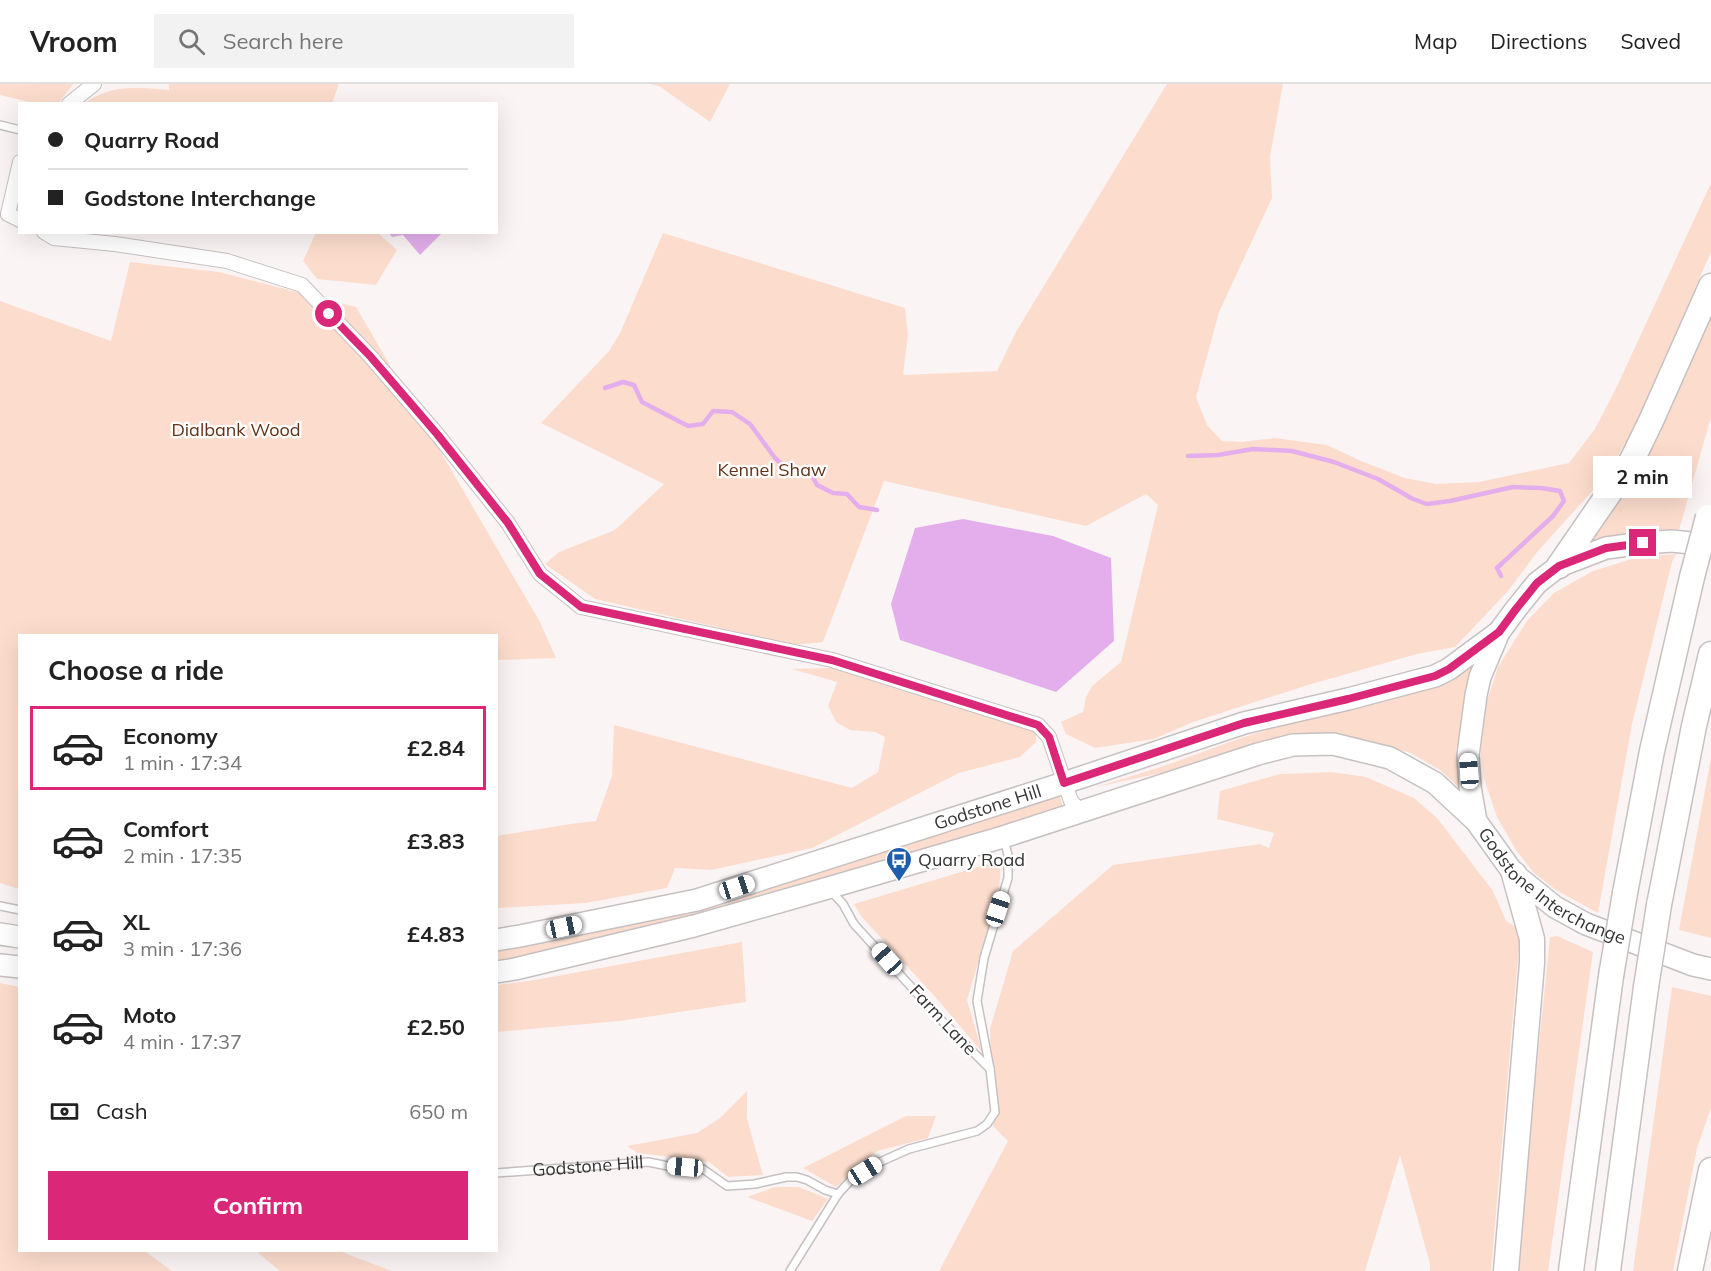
<!DOCTYPE html>
<meta charset="utf-8">
<style>
body{margin:0;font-family:Mulish,sans-serif;background:#f2f2f2;color:#222;height:100vh;display:flex;flex-direction:column;font-size:22px;white-space:nowrap}
*{box-sizing:border-box;margin:0}
p{font-size:20px;color:#767676}
.icon{flex:none;width:33px;height:33px;fill:none;stroke:currentColor;stroke-width:2;stroke-linecap:round;stroke-linejoin:round}
.map{position:relative;flex:1;overflow:hidden}
.panel{position:absolute;left:18px;top:550px;width:480px;height:618px;display:flex;flex-direction:column;background:#fff;border-radius:0px;box-shadow:0 6px 24px #0002}
.panel>*{flex:none}
.banner{position:absolute;left:18px;top:18px;width:480px;height:132px;border-radius:0px;box-shadow:0 6px 24px #0002;display:grid;align-content:center;height:132px;padding:0 30px;background:#fff}
.end{position:absolute;width:27px;height:27px;margin:-14px;border:8px solid #db2777;background:#fff;box-shadow:0 0 0 3px #fff}
.from{border-radius:50%}
.bubble{position:absolute;height:42px;border-radius:0px;background:#fff;box-shadow:0 6px 24px #0002;font-size:20px;font-weight:700;line-height:42px;text-align:center}
.car{position:absolute;width:18px;height:36px;margin:-18px -9px;border-radius:8px;box-shadow:0 0 4px 2px #0007;background:linear-gradient(#fff 24%,#345 0 40%,#fff 0 76%,#345 0 86%,#fff 0)}
.banner b{display:flex;align-items:center;gap:21px;height:57px;font-size:22px}
.banner b+b{border-top:2px solid #e0e0e0}
.banner i{width:15px;height:15px;background:#222}
ul{padding:0;list-style:none}
li{display:flex;align-items:center;gap:18px;height:84px;margin:0 12px 9px;padding:0 18px;border:3px solid transparent;border-radius:0px}
li div{flex:1}
li b{display:block;font-size:22px}
li em{font-style:normal;font-weight:700}
li.on{border-color:#db2777}
li>.icon{width:54px;height:54px;stroke-width:1.5}
h2{padding:0 30px;font-size:27px;line-height:72px}
.pay{display:flex;align-items:center;gap:15px;height:66px;padding:0 30px;font-size:22px}
.pay p{margin-inline-start:auto}
.action{display:flex;gap:12px;margin-top:auto;padding:12px 30px}
.action a{flex:1;height:69px;border-radius:0px;background:#db2777;color:#fff;font-size:24px;font-weight:700;line-height:69px;text-align:center}
header{display:flex;align-items:center;gap:36px;box-sizing:border-box;height:84px;padding:0 30px;background:#fff;border-bottom:2px solid #e0e0e0}
header strong{font-size:28px}
nav{display:flex;gap:33px;margin-inline-start:auto;font-size:21px}
.search{width:420px;height:54px;background:#f2f2f2;display:flex;align-items:center;gap:15px;box-sizing:border-box;padding:0 21px;border-radius:0px;color:#767676;font-size:22px}
.map>svg:first-child{display:block}
</style>
<header>
<strong>Vroom</strong>
<div class="search"><svg class="icon" aria-label="search" viewBox="0 0 24 24"><circle cx="10" cy="10" r="6"/><path d="M15 15l6 6"/></svg>Search here</div>
<nav><a>Map</a><a>Directions</a><a>Saved</a></nav>
</header>
<div class="map">
<svg width="1711" height="1187" viewBox="0 0 1711 1187">
<rect width="100%" height="100%" fill="#fbf4f5"/>
<!-- green -->
<path fill="#fcddcd" d="M0,0H73L58,20L33,19L0,11Z
M169,0H339L332,19H85C112,0 137,3 169,6Z
M649,0H730L710,38L659,2Z
M1167,0H1283L1270,73L1272,114L1219,228L1196,313L1207,341L1222,357L1241,358L1274,354L1327,361L1361,377L1405,394L1436,400L1479,398L1569,379L1595,345L1618,300L1711,99V168L1635,342L1605,393L1538,467L1508,507L1455,563L1417,570L1308,601L1193,638L1154,655L1095,664L1066,650L1061,638L1083,628L1086,613L1092,602L1121,578L1158,421L1146,410L1086,442L884,397L823,558L794,561L595,515L545,480L559,468L615,446L664,400L541,339L609,267L620,249L663,149L905,224L908,251L903,291L997,287L1017,246Z
M316,149H378L397,166L376,201L317,195L303,177Z
M130,178L219,188L356,223L540,538L556,574L497,576L496,552H20L19,805L0,799V217L111,257Z
M1711,226V333L1678,450L1579,468L1624,404L1656,354Z
M1676,470L1672,478L1632,640L1598,829L1556,806L1533,788L1516,766L1497,733L1484,694L1480,662L1486,620L1498,583L1527,537L1554,509L1593,487L1638,473Z
M1481,573L1465,646L1456,665L1463,707L1440,686L1411,669L1370,657L1325,651H1289L1243,663L1175,686L1096,703L1161,683L1241,654L1300,636L1434,604L1456,593Z
M832,584L897,605L1036,645V658L1020,673L959,689L812,764L711,786L675,784L667,804L586,819L497,824L496,752L577,739L596,737L612,692L614,641L852,704L878,688L885,653L875,648L850,646L836,638L828,622L837,598L792,585Z
M1711,674V854L1679,846Z
M1332,688L1366,693L1414,714L1437,734L1493,807L1506,837L1518,844L1520,850L1491,1187H1430V1180L1400,1071L1365,1187H939L1008,1057L993,1042L990,945L1013,867L1113,781L1260,760L1269,764L1274,749L1217,735L1220,707L1280,690Z
M1060,713L1063,723L831,795L621,853L497,877L496,867L518,864L713,818Z
M1001,776L999,809L967,916L982,968L937,915L861,832L854,820Z
M1557,852L1593,868L1548,1187H1516L1550,853Z
M742,858L746,918L620,937L497,948V901L535,896Z
M0,899L19,903L20,1167H145L172,1187H0Z
M1672,903L1711,912V1024L1697,1064L1673,1187H1633Z
M747,1007V1035L763,1091L728,1093L709,1078L638,1069L627,1062L697,1049L720,1034Z
M906,1032H936L928,1054L877,1067L836,1103L803,1084Z
M775,1103H799L828,1115L812,1137L747,1113Z
M256,1167H339L392,1187H280Z"/>
<!-- water -->
<path fill="#e3aeeb" d="M389,149H442L420,171L403,151L392,153Z
M963,435L1053,452L1111,474L1114,557L1056,608L900,556L891,520L915,444Z"/>
<g fill="none" stroke-linecap="round" stroke-linejoin="round">
<!-- stream -->
<path stroke="#e3aeeb" stroke-width="4.5" d="M605,304L623,298L634,301L642,318L688,342L703,340L713,327L732,328L750,340L775,374L788,386L810,387L817,401L833,409L847,410L859,423L877,426
M1188,372L1218,371L1253,365L1292,367L1334,378L1378,395L1413,415L1427,420L1450,417L1513,403L1541,404L1560,407L1564,417L1553,432L1497,484L1501,492"/>
<defs>
<g id="service">
<path d="M0,41L20,46"/>
<path d="M830,806L843,820L854,840L944,939L990,985"/>
<path d="M0,822L20,826"/>
<path id="s1" d="M496,1089L648,1078L668,1082L703,1085L727,1102L755,1100L786,1093H797L807,1096L825,1106L838,1110L850,1097L880,1078L909,1065L977,1047L987,1040L995,1028L990,985L977,917L984,874L1008,794V771L1004,755"/>
<path d="M790,1187L838,1110"/>
</g>
<path id="minor" d="M69,20L94,0
M20,78L8,130L20,136
M44,148L54,154L115,160L227,177L302,201L370,272L437,350L508,439L540,490L581,523L832,576L1038,641L1049,653L1071,717L1081,728"/>
<g id="trunk">
<path id="s2" d="M1711,461L1672,457L1643,459L1606,464L1559,482L1537,499L1516,525L1499,548L1480,593L1476,611L1468,671L1470,703L1476,737L1514,790L1555,823L1586,840L1693,881L1711,885"/>
<path d="M0,850L20,853"/>
<path id="s3" d="M496,856L520,852L697,816L1064,699L1244,639L1348,615L1435,592L1449,585L1499,548"/>
<path d="M0,881L20,883"/>
<path d="M496,888L515,885L694,842L828,804L1003,753L1258,670L1293,661L1333,660L1390,674L1435,699L1476,737"/>
</g>
<path id="motorway" d="M1559,482L1632,376L1651,337L1711,202
M1625,809L1652,667L1692,493
M1659,821L1694,642L1711,570
M1506,1187L1532,879V855L1514,790
M1571,1187L1611,892
M1608,1187L1646,903
M1690,1187L1711,1086"/>
</defs>
<!-- service casing -->
<use href="#service" stroke="#c7c0c1" stroke-width="10"/>
<!-- minor casing -->
<use href="#minor" stroke="#c7c0c1" stroke-width="16"/>
<!-- trunk casing -->
<use href="#trunk" stroke="#c7c0c1" stroke-width="24"/>
<!-- motorway casing -->
<use href="#motorway" stroke="#c7c0c1" stroke-width="27"/>
<!-- service -->
<use href="#service" stroke="#fff" stroke-width="7"/>
<!-- minor -->
<use href="#minor" stroke="#fff" stroke-width="14"/>
<!-- trunk -->
<use href="#trunk" stroke="#fff" stroke-width="21"/>
<!-- motorway -->
<use href="#motorway" stroke="#fff" stroke-width="24"/>
<defs>
<path id="motorway-bridge" d="M1692,493L1708,433
M1611,892L1625,809
M1646,903L1659,821"/>
</defs>
<!-- motorway-bridge casing -->
<use href="#motorway-bridge" stroke="#c7c0c1" stroke-width="27" stroke-linecap="butt"/>
<!-- motorway-bridge -->
<use href="#motorway-bridge" stroke="#fff" stroke-width="24"/>
</g>
<g fill="none" stroke-linecap="round" stroke-linejoin="round">
<!-- route -->
<path stroke="#db2777" stroke-width="8" d="M329,230L370,272L437,350L508,439L540,490L581,523L832,576L1038,641L1049,653L1064,699L1244,639L1348,615L1435,592L1449,585L1499,548L1516,525L1537,499L1559,482L1606,464L1643,459"/>
</g>
<!-- icons -->
<defs>
<symbol id="bus-pin" viewBox="-11 -11 22 30"><path d="M0 17L-7.5 6A9.5 9.5 0 1 1 7.5 6Z" fill="#1f5cad" stroke="#fff"/><path d="M-5-6H5V4H4V6H2V4H-2V6H-4V4H-5ZM-3.5-4V0h7V-4ZM-3.5 1.2v1.5H-2V1.2ZM2 1.2v1.5H3.5V1.2Z" fill="#fff"/></symbol>
</defs>
<g fill-rule="evenodd">
<use href="#bus-pin" x="884" y="761" width="30" height="40"/>
</g>
<g text-anchor="middle" stroke-width="4.5" stroke-linejoin="round" paint-order="stroke">
<!-- park labels -->
<g font-size="18" fill="#623217" stroke="#fff">
<text x="236" y="352">Dialbank Wood</text>
<text x="772" y="392">Kennel Shaw</text>
</g>
<!-- street labels -->
<g font-size="18" fill="#363333" stroke="#fff">
<text dy="6" stroke="none"><textPath href="#s3" startOffset="510">Godstone Hill</textPath></text>
<text dy="6" stroke="none"><textPath href="#s2" startOffset="543">Godstone Interchange</textPath></text>
<text transform="translate(943 936) rotate(47)" y="6">Farm Lane</text>
<text dy="6" stroke="none"><textPath href="#s1" startOffset="92">Godstone Hill</textPath></text>
</g>
<!-- poi labels -->
<g font-size="18" fill="#363333" stroke="#fff" text-anchor="start">
<text x="918" y="782">Quarry Road</text>
</g>
</g>
</svg>
<i class="end from" style="left:329px;top:230px"></i>
<i class="end" style="left:1643px;top:459px"></i>
<div class="bubble" style="left:1593px;top:372px;width:99px">2 min</div>
<i class="car" style="left:1469px;top:687px;rotate:356deg"></i>
<i class="car" style="left:737px;top:803px;rotate:72deg"></i>
<i class="car" style="left:998px;top:825px;rotate:18deg"></i>
<i class="car" style="left:564px;top:843px;rotate:78deg"></i>
<i class="car" style="left:887px;top:875px;rotate:318deg"></i>
<i class="car" style="left:685px;top:1083px;rotate:275deg"></i>
<i class="car" style="left:865px;top:1087px;rotate:58deg"></i>
<div class="banner">
<b><i class="from"></i>Quarry Road</b>
<b><i></i>Godstone Interchange</b>
</div>
<section class="panel">
<h2>Choose a ride</h2>
<ul>
<li class="on"><svg class="icon" aria-label="car" viewBox="0 0 24 24"><path d="M5 17H2v-5l4-1 3-4h7l3 4 3 1v5h-3M9 17h6M6 11h13"/><circle cx="7" cy="17" r="2"/><circle cx="17" cy="17" r="2"/></svg><div><b>Economy</b><p>1 min · 17:34</p></div><em>£2.84</em></li>
<li><svg class="icon" aria-label="car" viewBox="0 0 24 24"><path d="M5 17H2v-5l4-1 3-4h7l3 4 3 1v5h-3M9 17h6M6 11h13"/><circle cx="7" cy="17" r="2"/><circle cx="17" cy="17" r="2"/></svg><div><b>Comfort</b><p>2 min · 17:35</p></div><em>£3.83</em></li>
<li><svg class="icon" aria-label="car" viewBox="0 0 24 24"><path d="M5 17H2v-5l4-1 3-4h7l3 4 3 1v5h-3M9 17h6M6 11h13"/><circle cx="7" cy="17" r="2"/><circle cx="17" cy="17" r="2"/></svg><div><b>XL</b><p>3 min · 17:36</p></div><em>£4.83</em></li>
<li><svg class="icon" aria-label="car" viewBox="0 0 24 24"><path d="M5 17H2v-5l4-1 3-4h7l3 4 3 1v5h-3M9 17h6M6 11h13"/><circle cx="7" cy="17" r="2"/><circle cx="17" cy="17" r="2"/></svg><div><b>Moto</b><p>4 min · 17:37</p></div><em>£2.50</em></li>
</ul>
<div class="pay"><svg class="icon" aria-label="cash" viewBox="0 0 24 24"><path d="M3 7h18v10H3z"/><circle cx="12" cy="12" r="2"/></svg>Cash<p>650 m</p></div>
<div class="action"><a>Confirm</a></div>
</section>
</div>
